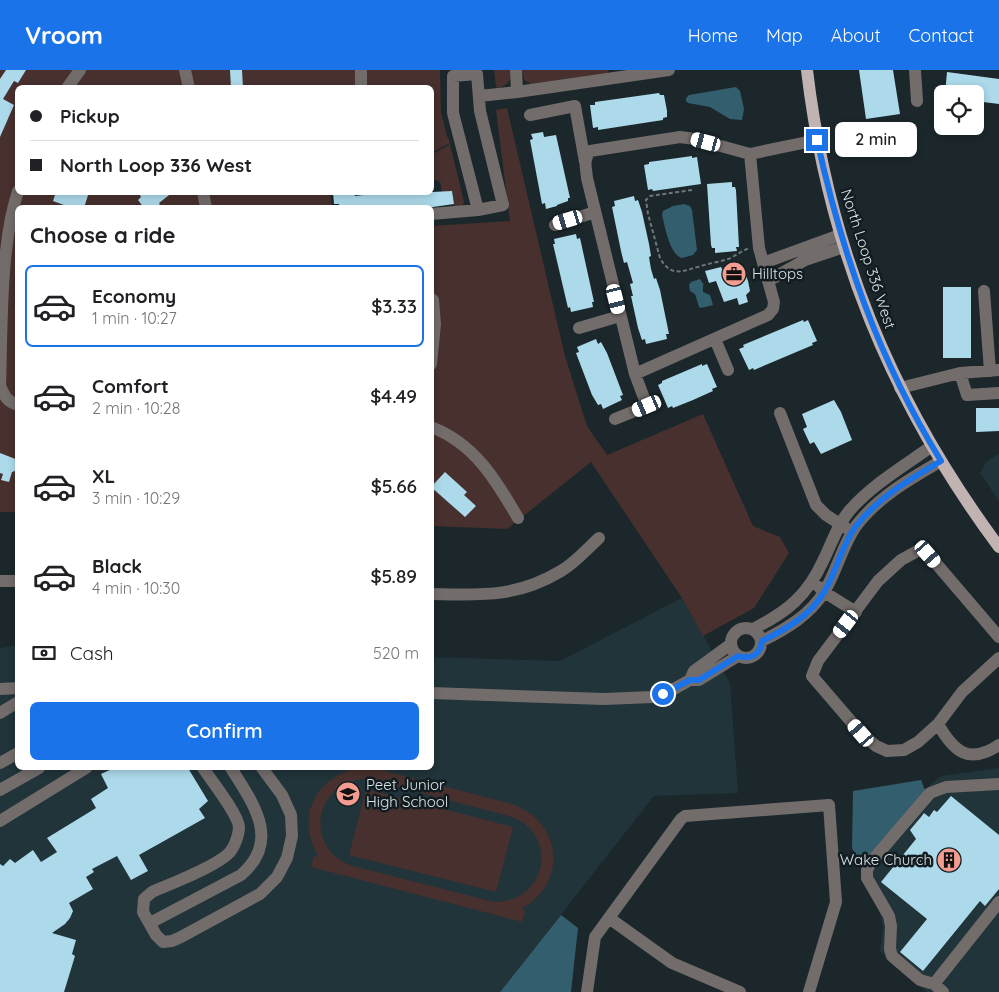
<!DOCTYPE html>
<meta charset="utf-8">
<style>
body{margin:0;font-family:Quicksand,sans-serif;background:#f2f2f2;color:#202124;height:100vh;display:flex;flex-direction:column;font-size:19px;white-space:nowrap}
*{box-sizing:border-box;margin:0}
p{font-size:16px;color:#757577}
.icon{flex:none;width:28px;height:28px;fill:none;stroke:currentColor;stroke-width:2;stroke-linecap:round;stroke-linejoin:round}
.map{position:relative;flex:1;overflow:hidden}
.panel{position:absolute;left:15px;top:135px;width:419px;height:565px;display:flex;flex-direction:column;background:#fff;border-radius:8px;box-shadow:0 2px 8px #0003}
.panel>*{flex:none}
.guide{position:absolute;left:15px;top:15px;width:419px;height:110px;border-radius:8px;box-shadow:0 2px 8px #0003;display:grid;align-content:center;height:110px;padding:0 15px;background:#fff}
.tools{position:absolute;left:934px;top:15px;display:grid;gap:10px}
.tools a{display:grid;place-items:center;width:50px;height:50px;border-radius:8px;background:#fff;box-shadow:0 2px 8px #0003;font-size:25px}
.end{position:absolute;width:22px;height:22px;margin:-11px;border:6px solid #1a73e8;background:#fff;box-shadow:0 0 0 2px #fff}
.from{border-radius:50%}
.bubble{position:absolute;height:35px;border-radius:8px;background:#fff;box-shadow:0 2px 8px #0003;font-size:16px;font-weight:600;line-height:35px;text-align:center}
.car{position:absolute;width:15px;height:30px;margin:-15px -8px;border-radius:6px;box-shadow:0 0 4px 1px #0007;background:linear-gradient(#fff 24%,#345 0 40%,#fff 0 76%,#345 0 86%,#fff 0)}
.guide b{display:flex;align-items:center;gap:18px;height:48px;font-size:19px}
.guide b+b{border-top:1px solid #e0e0e0}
.guide i{width:12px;height:12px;background:#202124}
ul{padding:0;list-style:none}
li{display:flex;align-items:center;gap:15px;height:82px;margin:0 10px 8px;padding:0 5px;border:2px solid transparent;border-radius:8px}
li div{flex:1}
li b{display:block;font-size:19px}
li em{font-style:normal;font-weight:600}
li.current{border-color:#1a73e8}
li>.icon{width:45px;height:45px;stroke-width:1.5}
h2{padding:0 15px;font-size:22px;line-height:60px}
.pay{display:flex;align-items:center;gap:12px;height:55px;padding:0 15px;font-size:19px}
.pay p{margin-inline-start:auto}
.action{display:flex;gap:10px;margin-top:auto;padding:10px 15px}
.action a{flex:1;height:58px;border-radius:8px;background:#1a73e8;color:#fff;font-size:20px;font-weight:600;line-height:58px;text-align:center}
header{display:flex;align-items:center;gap:30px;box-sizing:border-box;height:70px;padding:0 25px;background:#1a73e8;color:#fff}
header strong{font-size:24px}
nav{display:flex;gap:28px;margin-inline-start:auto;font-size:18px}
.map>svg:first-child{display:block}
</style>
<header>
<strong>Vroom</strong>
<nav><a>Home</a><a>Map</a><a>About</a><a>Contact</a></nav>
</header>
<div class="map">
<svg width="999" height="922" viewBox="0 0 999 922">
<rect width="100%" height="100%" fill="#1b272b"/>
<!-- built -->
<path fill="#20343a" d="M999,384V431L980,403L986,392Z
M682,528L730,613L738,723L654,726L500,922H0V578L17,575L18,698H431V587L560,591Z
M999,698V922H927L893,895L880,881L883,858L868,788L930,715L941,706Z"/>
<!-- green -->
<path fill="#47302d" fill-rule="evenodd" d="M0,0H357L358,17L18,18V122H330L332,137L18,138L17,442H0Z
M366,0H440L441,42L447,67H448L450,73L431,83V18L367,17Z
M494,0H510C511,11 509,14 499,18L496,17Z
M522,0H608V3L531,14L524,10Z
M507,38L565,286L587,356L607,385L703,344L753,456L780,467L789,483L754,538L703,566L682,528L591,392L507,459L431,456V156L510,151L496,40Z
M450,74L464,132L462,136L455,141L452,121L442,122L440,112L431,108V85Z
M361,698L378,699L512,734C563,752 568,813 521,839L525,840L522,852L311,797L314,786L319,787C294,748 316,704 361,698ZM361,709L375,711L509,746C560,763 548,832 494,832L353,796C305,780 312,716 361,709Z
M366,719L513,757L496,822L349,785Z"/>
<!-- water -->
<path fill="#335e6d" d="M736,17L740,21L744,39L742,50L730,49L710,37L688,33L686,31V28L689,25Z
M684,134L690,136L692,140L697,180L693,185L682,188C670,185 665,157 662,145L663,141L673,136Z
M700,209L704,215H703V222L710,225L713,235L701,238L699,237L695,224L690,221L689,215L691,212Z
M921,710L925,720L868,788L859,791L852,778L853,721Z
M561,845L578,858L571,922H500Z"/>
<!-- building -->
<path fill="#acdaeb" d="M6,0H26L18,13L14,11L3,29L14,35L0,67V9Z
M230,0H242L243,18H231Z
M859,0H893L900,44L866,49Z
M947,2L999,9V34L975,31V24H945Z
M659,23L660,25H664L667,41V47L663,48V50L598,60V57L593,58L590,35H595V32Z
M543,62L544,67L556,65L570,128H568V131L557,135V136L546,139L545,133L542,134L530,70L533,69L531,64Z
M692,86V88L697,87L701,114L653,121L652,119L648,120L644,95L649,94V92Z
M732,112V117H735L736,120L739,177H736L737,181L715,183V178H712L711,175L707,114Z
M452,121L454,134L426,138H339V134H334L333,122H354L355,126L389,122H432Z
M56,122H89L84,138H72L53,131Z
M138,122H173L159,133L160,134L156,138H144L138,130L141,127Z
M634,126L635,131L638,130L642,142L649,174L651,186L649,187L651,199L654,209L656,208L660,220L669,264H666L667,269L646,274L645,269L642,270L638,258L631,226H633L630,214L633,213L627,192L624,193L621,181L612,137L615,136L614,131Z
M576,164L577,169L580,168L594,232H592L593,237L571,242L570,237L568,238L553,174H555L554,169Z
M739,194L742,204L745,203L748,211L750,221L746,225L748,232L739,235L737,228L724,232L716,211L709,213L705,201L721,197L722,199Z
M943,217H971V288H943Z
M803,250L804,252L808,250L817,271L812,273L813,275L754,300L753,298L749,300L739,279L744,277L743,275Z
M596,269L598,274L601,272L607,283L623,325L620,326L622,330L603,339L601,334L598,335L592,325L576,283L579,282L577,277Z
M702,294V296L707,294L717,317L712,319L713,321L693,330L673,338L672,336L668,338L658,315L662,313V311Z
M834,330L841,342L852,370L821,384L814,372L810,374L803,359L807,357L802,344Z
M976,338H999V361L976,362Z
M0,383L18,390L15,401L12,402L9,412L1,410L3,404L0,403Z
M445,402L467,422L464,425L476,436L465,447L431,417Z
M114,698H188L208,731L199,739L205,748L139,785L148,801L131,810L117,786L92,799L94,802L86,807L93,819L69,833L73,841L70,848L65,854L52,863L76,870L72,884L75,886L64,922H0V794L3,796L10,789L15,793L33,780L41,792L57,782L47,768L96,738L91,729L108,718L101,704Z
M951,726L999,765V819L985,836L980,831L923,901L900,882L927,849L881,812L916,769L910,760L921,747L924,743L929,747L934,740L937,742Z"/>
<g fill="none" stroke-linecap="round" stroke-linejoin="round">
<!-- path -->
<path stroke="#6e787c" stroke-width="2" stroke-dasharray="4 2.5" stroke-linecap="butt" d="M692,120L650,126L646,130L648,144L660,188C671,208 683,201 701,196C710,193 720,192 728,189C736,186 742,180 750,178"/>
<!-- minor -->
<path stroke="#726c6b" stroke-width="12" d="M185,0L189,18
M361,0V18
M915,0L917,31
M477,4L480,41L503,135L478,140L453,43V6Z
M67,18L80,0
M517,22L669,0
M479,26L517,22L516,0
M530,45L575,36L585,92
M18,121C0,176 2,257 0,316C4,325 7,332 18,335
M203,122L206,138
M431,144L478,140
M555,155L595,142
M763,193L840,165
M768,211L805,190L844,177
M984,221L990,301
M579,258L620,246
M715,269L728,300
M431,294L435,254L433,230
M960,303L967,325L999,323
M635,304L587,108C586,97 583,90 590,81L680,67L695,69L750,84L817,70
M900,318L960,303L999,300
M780,343L816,435L826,445L846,458
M615,349L647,336L635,304L768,245L773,239L774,232L759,178L750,84
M431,357C474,373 496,410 518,448
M0,511H18
M819,517L824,522L856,542
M431,524C481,525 516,528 561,501C575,493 587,479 599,468
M731 573a15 15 0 1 1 30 0a15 15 0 1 1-30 0Z
M753,559C787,542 807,526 823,491C832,473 837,455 850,440C873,414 904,396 932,376
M999,567L928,484L921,479L901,490L878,511L818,591L812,606L861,663L876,676L887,681L904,680L918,672L938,654L962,622L999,588
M762,571C786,559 810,545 824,522C837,501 842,476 856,456C878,427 910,409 941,391
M690,610L694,601L731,574
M0,619L18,618
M431,623L604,629L653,627L672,620L690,610H699L738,586
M0,643L18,632
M938,654C954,682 969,695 999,675
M0,693L18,683
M203,698C211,710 238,744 239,757C239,764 235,776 230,782C218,796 170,814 152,822L144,829L143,842L156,865L163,872L172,871L181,867L260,824L277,807L287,788L292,766L291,745L282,725L262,698
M0,720L39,698
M0,751L86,698
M609,848L672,893L740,922
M150,853L241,805C282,770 252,732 231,698
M934,914L999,832
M587,922L595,867L681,749L685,746L829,735L836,832L809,922
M943,922L934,914L920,910L892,886L890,879L891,856L889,846L867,808V800L871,792L930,723L946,717L999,714"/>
<!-- major -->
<path stroke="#c1b3b1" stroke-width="12" d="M807,0C828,178 892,333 999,477"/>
</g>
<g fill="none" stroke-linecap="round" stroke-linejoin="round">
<!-- route -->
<path stroke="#1a73e8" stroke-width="6" d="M663,624L690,610H699L738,586C751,590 760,585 762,571C786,559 810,546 824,522C837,501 841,476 856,456C879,427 910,409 941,391C878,288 843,187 817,70"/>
</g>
<!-- icons -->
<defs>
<symbol id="office-disc" viewBox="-11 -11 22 22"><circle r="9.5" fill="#f59c90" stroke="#121d22"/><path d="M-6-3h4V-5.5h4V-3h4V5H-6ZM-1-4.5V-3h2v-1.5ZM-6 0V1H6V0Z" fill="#111"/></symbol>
<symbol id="school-disc" viewBox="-11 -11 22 22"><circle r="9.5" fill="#f59c90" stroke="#121d22"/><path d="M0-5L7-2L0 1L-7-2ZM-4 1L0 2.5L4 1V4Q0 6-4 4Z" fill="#111"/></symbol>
<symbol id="building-disc" viewBox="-11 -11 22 22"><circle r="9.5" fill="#f59c90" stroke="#121d22"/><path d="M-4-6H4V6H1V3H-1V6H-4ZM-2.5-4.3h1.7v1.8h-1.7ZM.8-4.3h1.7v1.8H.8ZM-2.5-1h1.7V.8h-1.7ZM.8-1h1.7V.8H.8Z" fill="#111"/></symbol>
</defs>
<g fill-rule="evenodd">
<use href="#office-disc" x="720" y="190" width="28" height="28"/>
<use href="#school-disc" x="334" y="710" width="28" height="28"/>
<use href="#building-disc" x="935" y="776" width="28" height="28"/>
</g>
<g text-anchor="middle" stroke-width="5" stroke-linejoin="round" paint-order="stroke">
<!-- street labels -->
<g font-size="15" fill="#dbe3e6" stroke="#121d22">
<text transform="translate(868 189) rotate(72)" y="5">North Loop 336 West</text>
</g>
<!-- poi labels -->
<g font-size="15" fill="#dbe3e6" stroke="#121d22" text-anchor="start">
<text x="752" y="209">Hilltops</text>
<text x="366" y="720">Peet Junior<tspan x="366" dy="17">High School</tspan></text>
<text x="932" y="795" text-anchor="end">Wake Church</text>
</g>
</g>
</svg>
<div class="tools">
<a><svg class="icon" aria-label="locate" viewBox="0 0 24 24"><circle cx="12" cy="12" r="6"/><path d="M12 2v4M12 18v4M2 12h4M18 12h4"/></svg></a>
</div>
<i class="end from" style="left:663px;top:624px"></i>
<i class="end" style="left:817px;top:70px"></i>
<div class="bubble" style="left:835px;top:52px;width:82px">2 min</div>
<i class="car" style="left:706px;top:72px;rotate:285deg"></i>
<i class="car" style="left:568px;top:150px;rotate:253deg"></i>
<i class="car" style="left:616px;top:229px;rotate:166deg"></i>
<i class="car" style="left:647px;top:336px;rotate:247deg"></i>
<i class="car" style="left:928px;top:484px;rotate:139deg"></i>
<i class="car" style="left:846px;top:554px;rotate:217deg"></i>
<i class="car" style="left:861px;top:663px;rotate:319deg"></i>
<div class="guide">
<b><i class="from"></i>Pickup</b>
<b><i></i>North Loop 336 West</b>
</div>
<section class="panel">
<h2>Choose a ride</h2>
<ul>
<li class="current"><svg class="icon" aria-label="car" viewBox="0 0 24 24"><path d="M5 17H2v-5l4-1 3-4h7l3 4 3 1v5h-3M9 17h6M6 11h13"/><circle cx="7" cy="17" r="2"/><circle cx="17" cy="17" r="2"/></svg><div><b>Economy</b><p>1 min · 10:27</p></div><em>$3.33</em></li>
<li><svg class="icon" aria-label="car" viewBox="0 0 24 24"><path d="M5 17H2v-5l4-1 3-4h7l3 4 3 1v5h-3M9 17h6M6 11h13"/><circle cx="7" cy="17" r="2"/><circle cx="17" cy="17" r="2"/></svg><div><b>Comfort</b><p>2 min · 10:28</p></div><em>$4.49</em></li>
<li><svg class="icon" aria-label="car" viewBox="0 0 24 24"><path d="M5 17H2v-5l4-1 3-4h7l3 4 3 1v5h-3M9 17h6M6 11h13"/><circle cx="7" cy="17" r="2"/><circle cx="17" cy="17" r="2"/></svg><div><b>XL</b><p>3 min · 10:29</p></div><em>$5.66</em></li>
<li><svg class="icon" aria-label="car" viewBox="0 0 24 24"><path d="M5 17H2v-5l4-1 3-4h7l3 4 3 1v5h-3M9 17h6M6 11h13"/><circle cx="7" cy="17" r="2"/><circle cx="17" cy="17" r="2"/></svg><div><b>Black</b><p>4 min · 10:30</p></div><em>$5.89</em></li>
</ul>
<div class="pay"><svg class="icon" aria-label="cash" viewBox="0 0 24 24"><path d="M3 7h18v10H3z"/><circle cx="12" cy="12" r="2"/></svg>Cash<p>520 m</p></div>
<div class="action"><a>Confirm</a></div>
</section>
</div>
